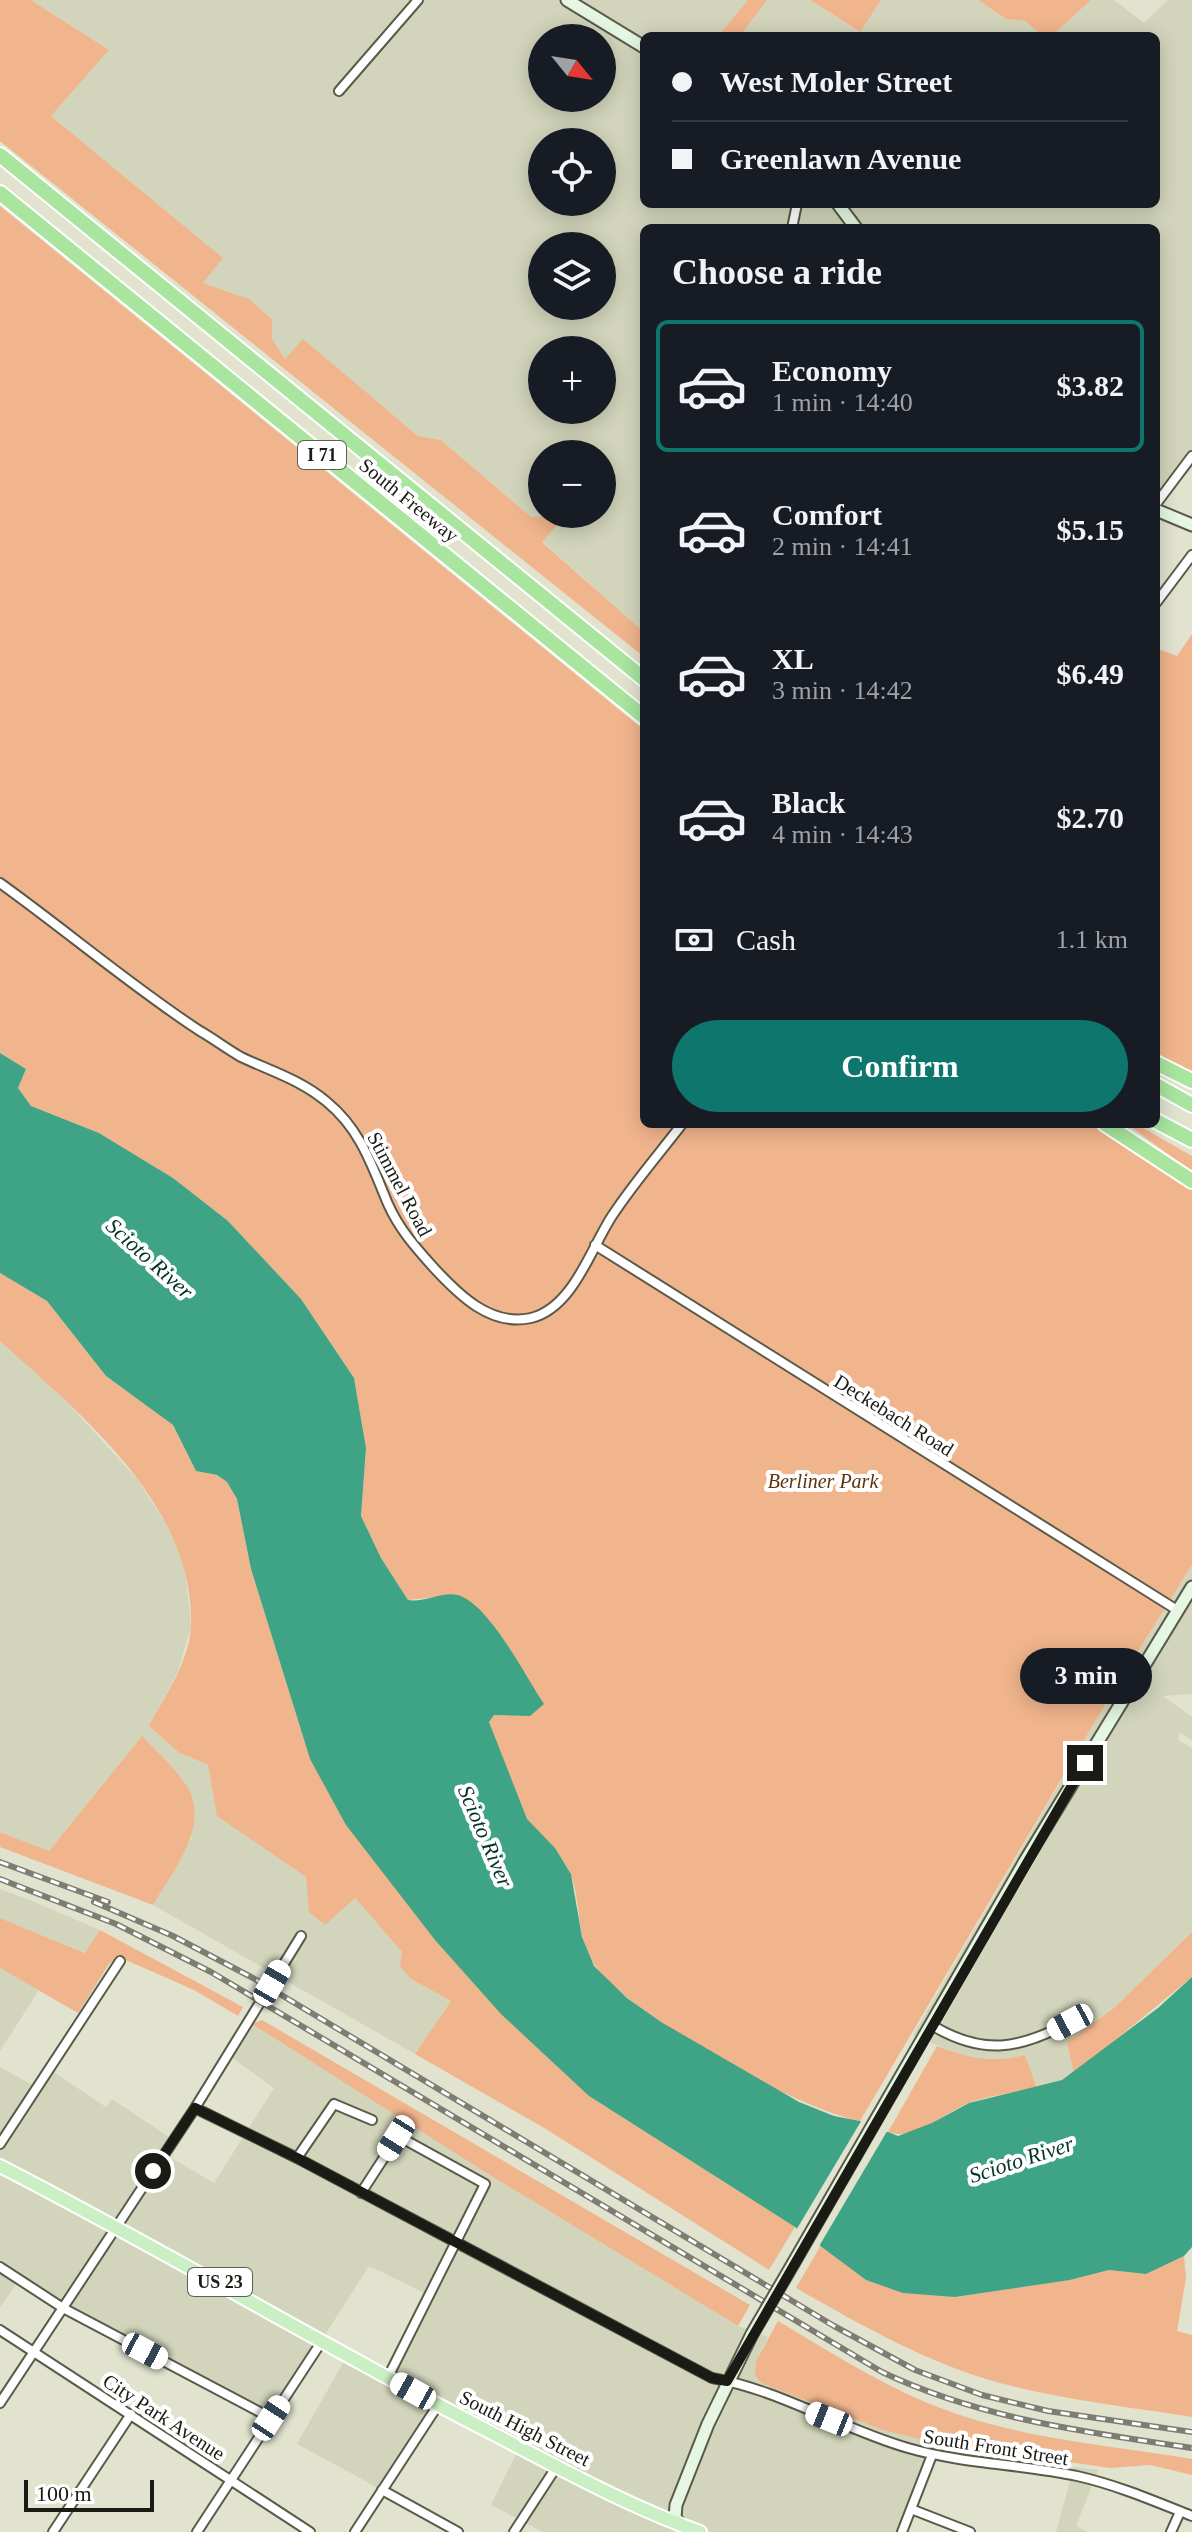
<!DOCTYPE html>
<meta charset="utf-8">
<style>
body{margin:0;font-family:"Times New Roman",serif;background:#242831;color:#f1f3f6;height:100vh;display:flex;flex-direction:column;font-size:30px;white-space:nowrap}
*{box-sizing:border-box;margin:0}
p{font-size:26px;color:#9ea1a6}
.icon{flex:none;width:44px;height:44px;fill:none;stroke:currentColor;stroke-width:2;stroke-linecap:round;stroke-linejoin:round}
.map{position:relative;flex:1;overflow:hidden}
.panel{position:absolute;left:640px;top:224px;width:520px;height:904px;display:flex;flex-direction:column;background:#171b24;border-radius:12px;box-shadow:0 4px 20px #0003}
.panel>*{flex:none}
.top-card{position:absolute;left:640px;top:32px;width:520px;height:176px;border-radius:12px;box-shadow:0 4px 20px #0003;display:grid;align-content:center;height:176px;padding:0 32px;background:#171b24}
.needle{width:52px;rotate:120deg}
.tools{position:absolute;left:528px;top:24px;display:grid;gap:16px}
.tools a{display:grid;place-items:center;width:88px;height:88px;border-radius:50%;background:#171b24;box-shadow:0 4px 20px #0003;font-size:40px}
.scale{position:absolute;left:24px;bottom:20px;width:130px;box-sizing:border-box;padding-left:8px;border:4px solid #1a1b14;border-top:0;font-size:22px;line-height:28px;white-space:nowrap;color:#1a1b14;-webkit-text-stroke:6px #fff;paint-order:stroke}
.end{position:absolute;width:36px;height:36px;margin:-18px;border:10px solid #1a1b14;background:#fff;box-shadow:0 0 0 4px #fff}
.from{border-radius:50%}
.bubble{position:absolute;height:56px;border-radius:28px;background:#171b24;box-shadow:0 4px 20px #0003;font-size:26px;font-weight:800;line-height:56px;text-align:center}
.car{position:absolute;width:24px;height:48px;margin:-24px -12px;border-radius:10px;box-shadow:0 0 6px 2px #0007;background:linear-gradient(#fff 24%,#345 0 40%,#fff 0 76%,#345 0 86%,#fff 0)}
.top-card b{display:flex;align-items:center;gap:28px;height:76px;font-size:30px}
.top-card b+b{border-top:2px solid #363941}
.top-card i{width:20px;height:20px;background:#f1f3f6}
ul{padding:0;list-style:none}
li{display:flex;align-items:center;gap:24px;height:132px;margin:0 16px 12px;padding:0 16px;border:4px solid transparent;border-radius:12px}
li div{flex:1}
li b{display:block;font-size:30px}
li em{font-style:normal;font-weight:800}
li.active{border-color:#0f766e}
li>.icon{width:72px;height:72px;stroke-width:1.5}
h2{padding:0 32px;font-size:36px;line-height:96px}
.pay{display:flex;align-items:center;gap:20px;height:88px;padding:0 32px;font-size:30px}
.pay p{margin-inline-start:auto}
.cta{display:flex;gap:16px;margin-top:auto;padding:16px 32px}
.cta a{flex:1;height:92px;border-radius:48px;background:#0f766e;color:#fff;font-size:32px;font-weight:800;line-height:92px;text-align:center}
.map>svg:first-child{display:block}
</style>
<div class="map">
<svg width="1192" height="2532" viewBox="0 0 1192 2532">
<rect width="100%" height="100%" fill="#e1e3cf"/>
<!-- built -->
<path fill="#d2d5bb" fill-rule="evenodd" d="M31,0H748L718,36H644V204H1156V36H1052L1091,0H1114L1144,23L1168,0H1192V468L1156,509V228H644V632L542,541L567,514H602V454H542V514H549L545,518L531,517L441,440L418,436L303,340L285,359L272,339V319L249,299L203,283L223,258L51,116L109,50ZM542,38H602V98H542ZM542,142H602V202H542ZM542,246H602V306H542ZM542,350H602V410H542Z
M767,0H810L859,32L881,0H978L1006,19L1025,21L1043,36H740Z
M0,1341L64,1399L137,1479L174,1536L185,1568L191,1627L178,1671L150,1726L178,1752L208,1765L218,1816L306,1877L354,1897L402,1952L411,1979L451,2001L415,2054L153,1905L192,1837L142,1736L49,1851L0,1832Z
M1192,1565V1694L1163,1696L1192,1717V1740L1180,1733L1178,1740L1192,1748V1932L1114,2008L1067,2042L1074,2074L1062,2080L1037,2088L1025,2055L998,2061L967,2058L913,2035L1112,1693Z
M0,1889L27,1899L100,1930L86,1953L0,1918Z
M0,1968L39,1990L0,2051Z
M252,2024L485,2172L738,2326L768,2337L756,2361L761,2383L936,2445L903,2532H543L491,2505L519,2448L439,2407L382,2490L297,2444L347,2356L388,2377L431,2296L369,2266L272,2418L19,2279L0,2308V2067L36,2087L49,2069L106,2107L112,2099L172,2139L163,2153L214,2183L274,2088L231,2057Z
M1074,2467L1098,2470L1076,2526L1088,2532H1056Z"/>
<!-- green -->
<path fill="#f1b58d" d="M0,0H31L109,50L51,116L223,258L203,283L249,299L272,319V339L285,359L303,339L418,436L441,440L531,517L567,514L542,542L644,632V657L0,141Z
M748,0H767L740,36H718Z
M810,0H881L860,32Z
M978,0H1091L1052,36H1043L1025,21L1006,19Z
M0,206L644,730V1124H1112L1192,1184V1565L1112,1693L860,2121C795,2108 638,2020 596,1967C575,1941 582,1904 571,1875C562,1851 537,1839 526,1818C512,1790 501,1752 489,1722L494,1715L530,1716L509,1648L444,1596L408,1600L381,1558L361,1516L366,1448L354,1378L301,1299L228,1221L173,1178L99,1133L31,1106L18,1088L26,1069L0,1053Z
M1192,634V1074L1156,1053V648L1177,656Z
M1127,1124H1136L1192,1156V1172Z
M0,1273L47,1301L106,1376L173,1425L196,1471L217,1475L227,1482L237,1499L251,1569L310,1759L589,2096L795,2227L769,2270L546,2129L415,2054L451,2001L411,1979L400,1966L402,1952L355,1898L325,1925L309,1912L306,1877L217,1816L208,1765L178,1752L149,1726C165,1696 190,1660 191,1625C194,1504 81,1415 0,1341Z
M142,1736C156,1751 172,1765 184,1782C214,1823 173,1870 153,1905L0,1847V1832L49,1851Z
M0,1918L85,1953L100,1930L243,2007L238,2016L194,1990L119,1957L109,1964L78,2013L0,1968Z
M1192,1932V1977L1074,2074L1067,2042L1114,2008Z
M262,2020L750,2305L738,2326L485,2172L252,2024Z
M937,2046C969,2059 992,2063 1025,2055L1037,2088C1015,2093 990,2095 969,2103C945,2112 915,2142 888,2132Z
M821,2245L866,2280L955,2297L1070,2280L1109,2270L1146,2274L1184,2256L1192,2247L1184,2256L1186,2278L1177,2331L1192,2335V2417C1128,2407 1063,2400 1000,2383C927,2363 861,2325 796,2288Z
M778,2321C837,2356 897,2395 963,2416C1036,2440 1116,2446 1192,2459V2475L1150,2465L1110,2468L999,2452L997,2458L883,2430L761,2383L755,2375L756,2361Z"/>
<!-- water -->
<path fill="#3fa385" d="M0,1053L26,1069L18,1088L31,1106L99,1133L173,1178L228,1221L301,1299L354,1378L366,1448L361,1516L381,1558L408,1600C424,1603 442,1591 458,1595C489,1604 526,1677 544,1704L530,1716L494,1715L489,1722L527,1819L555,1848L571,1874L582,1937L594,1966L627,1998L661,2022L799,2102L834,2116L860,2121L898,2136L932,2123L969,2103L1062,2080L1158,2008L1192,1977V2247L1184,2256L1146,2274L1109,2270L1070,2280L955,2297L903,2293L866,2280L795,2227L589,2096L501,2014L435,1940L346,1825L310,1759L251,1569L237,1499L227,1482L217,1475L196,1471L173,1425L106,1376L47,1301L0,1273Z"/>
<!-- pier -->
<path fill="#e1e3cf" d="M863,2118L889,2128L818,2248L795,2232Z"/>
<g fill="none" stroke-linecap="round" stroke-linejoin="round">
<defs>
<path id="minor" d="M339,91L418,0
M792,228L797,204
M1156,504L1192,456
M1156,603L1192,555
M0,883C67,931 131,986 200,1031C214,1039 227,1049 241,1057C271,1071 301,1080 327,1102C361,1130 372,1166 388,1204C399,1229 416,1248 434,1268C459,1295 491,1327 531,1318C573,1308 591,1248 612,1216C633,1184 659,1154 682,1124
M595,1245L1177,1610
M933,2026C984,2056 1020,2049 1070,2022
M195,2108L297,2158L712,2378C780,2390 842,2429 908,2448C964,2464 1020,2464 1077,2476C1117,2485 1154,2501 1192,2516
M0,2144L120,1961
M297,2158L334,2104L372,2120
M361,2193L398,2136L485,2184L388,2377
M0,2267L63,2308L271,2418
M0,2330L310,2532
M0,2403L195,2108L301,1936
M382,2490L458,2532
M911,2509L970,2532
M53,2532L131,2414
M197,2532L322,2341
M355,2532L438,2405
M514,2532L557,2466
M902,2532L932,2455
M1171,2532L1180,2512"/>
<path id="secondary" d="M567,0L644,47
M838,204L856,228
M1156,510L1192,525
M794,2262L1025,1861L1192,1587
M681,2525L675,2518L676,2505L708,2424L752,2334"/>
<path id="primary" d="M0,2166C164,2250 322,2345 486,2430C556,2466 625,2505 700,2532"/>
<path id="motorway" d="M0,155L644,679
M0,193L644,717
M1156,1063L1192,1081
M1156,1085L1192,1105
M1156,1121L1192,1140
M1105,1124L1192,1181"/>
</defs>
<!-- minor casing -->
<use href="#minor" stroke="#595a49" stroke-width="12"/>
<!-- secondary casing -->
<use href="#secondary" stroke="#595a49" stroke-width="15"/>
<!-- primary casing -->
<use href="#primary" stroke="#fff" stroke-width="16"/>
<!-- motorway casing -->
<use href="#motorway" stroke="#fff" stroke-width="18"/>
<!-- minor -->
<use href="#minor" stroke="#fff" stroke-width="8"/>
<!-- secondary -->
<use href="#secondary" stroke="#e5f7e2" stroke-width="11"/>
<!-- primary -->
<use href="#primary" stroke="#cbefc5" stroke-width="12"/>
<!-- motorway -->
<use href="#motorway" stroke="#a9e59f" stroke-width="14"/>
<defs>
<path id="rail" d="M0,1862L108,1902
M0,1879L116,1924L211,1972L882,2372C981,2419 1085,2432 1192,2448
M94,1902L173,1936L253,1978L834,2326L915,2370L982,2395L1048,2411L1192,2432"/>
</defs>
<!-- rail casing -->
<use href="#rail" stroke="#7d7e71" stroke-width="6"/>
<!-- rail -->
<use href="#rail" stroke="#fff" stroke-width="3" stroke-dasharray="9" stroke-linecap="butt"/>
<defs>
<path id="secondary-bridge" d="M752,2334L794,2262"/>
</defs>
<!-- secondary-bridge casing -->
<use href="#secondary-bridge" stroke="#595a49" stroke-width="15" stroke-linecap="butt"/>
<!-- secondary-bridge -->
<use href="#secondary-bridge" stroke="#e5f7e2" stroke-width="11"/>
</g>
<g fill="none" stroke-linecap="round" stroke-linejoin="round">
<!-- route -->
<path stroke="#1a1b14" stroke-width="10" d="M153,2171L195,2108L297,2158L712,2378L727,2381L1085,1763"/>
</g>
<g text-anchor="middle" stroke-width="8" stroke-linejoin="round" paint-order="stroke">
<!-- shield labels -->
<g fill="#fff" stroke="#5f5f5a" stroke-width="2">
<rect x="298" y="441" width="48" height="28" rx="6"/>
<rect x="188" y="2268" width="64" height="28" rx="6"/>
</g>
<g font-size="18" font-weight="bold" fill="#1a1b14">
<text x="322" y="461">I 71</text>
<text x="220" y="2288">US 23</text>
</g>
<!-- street labels -->
<g font-size="20" fill="#1a1b14" stroke="#fff">
<text transform="translate(409 500) rotate(39)" y="7">South Freeway</text>
<text transform="translate(400 1184) rotate(62)" y="7">Stimmel Road</text>
<text transform="translate(894 1415) rotate(32)" y="7">Deckebach Road</text>
<text transform="translate(164 2417) rotate(33)" y="7">City Park Avenue</text>
<text transform="translate(525 2428) rotate(27)" y="7">South High Street</text>
<text transform="translate(996 2447) rotate(9)" y="7">South Front Street</text>
</g>
<!-- park labels -->
<g font-size="20" font-style="italic" fill="#5f320e" stroke="#fff">
<text x="823" y="1488">Berliner Park</text>
</g>
<!-- water labels -->
<g font-size="22" font-style="italic" fill="#053327" stroke="#fff">
<text transform="translate(150 1258) rotate(42)" y="8">Scioto River</text>
<text transform="translate(486 1836) rotate(67)" y="8">Scioto River</text>
<text transform="translate(1021 2159) rotate(-18)" y="8">Scioto River</text>
</g>
</g>
</svg>
<div class="tools">
<a><svg class="needle" viewBox="-14 -14 28 28"><path d="M0-13l5 13h-10z" fill="#e53935"/><path d="M0 13l5-13h-10z" fill="#9ea1a6"/></svg></a>
<a><svg class="icon" aria-label="locate" viewBox="0 0 24 24"><circle cx="12" cy="12" r="6"/><path d="M12 2v4M12 18v4M2 12h4M18 12h4"/></svg></a>
<a><svg class="icon" aria-label="layers" viewBox="0 0 24 24"><path d="M12 4l9 5-9 5-9-5zM3 14l9 5 9-5"/></svg></a>
<a>+</a>
<a>−</a>
</div>
<div class="scale">100 m</div>
<i class="end from" style="left:153px;top:2171px"></i>
<i class="end" style="left:1085px;top:1763px"></i>
<div class="bubble" style="left:1020px;top:1648px;width:132px">3 min</div>
<i class="car" style="left:272px;top:1983px;rotate:30deg"></i>
<i class="car" style="left:1070px;top:2022px;rotate:242deg"></i>
<i class="car" style="left:396px;top:2138px;rotate:212deg"></i>
<i class="car" style="left:145px;top:2351px;rotate:118deg"></i>
<i class="car" style="left:413px;top:2391px;rotate:299deg"></i>
<i class="car" style="left:271px;top:2418px;rotate:33deg"></i>
<i class="car" style="left:829px;top:2419px;rotate:292deg"></i>
<div class="top-card">
<b><i class="from"></i>West Moler Street</b>
<b><i></i>Greenlawn Avenue</b>
</div>
<section class="panel">
<h2>Choose a ride</h2>
<ul>
<li class="active"><svg class="icon" aria-label="car" viewBox="0 0 24 24"><path d="M5 17H2v-5l4-1 3-4h7l3 4 3 1v5h-3M9 17h6M6 11h13"/><circle cx="7" cy="17" r="2"/><circle cx="17" cy="17" r="2"/></svg><div><b>Economy</b><p>1 min · 14:40</p></div><em>$3.82</em></li>
<li><svg class="icon" aria-label="car" viewBox="0 0 24 24"><path d="M5 17H2v-5l4-1 3-4h7l3 4 3 1v5h-3M9 17h6M6 11h13"/><circle cx="7" cy="17" r="2"/><circle cx="17" cy="17" r="2"/></svg><div><b>Comfort</b><p>2 min · 14:41</p></div><em>$5.15</em></li>
<li><svg class="icon" aria-label="car" viewBox="0 0 24 24"><path d="M5 17H2v-5l4-1 3-4h7l3 4 3 1v5h-3M9 17h6M6 11h13"/><circle cx="7" cy="17" r="2"/><circle cx="17" cy="17" r="2"/></svg><div><b>XL</b><p>3 min · 14:42</p></div><em>$6.49</em></li>
<li><svg class="icon" aria-label="car" viewBox="0 0 24 24"><path d="M5 17H2v-5l4-1 3-4h7l3 4 3 1v5h-3M9 17h6M6 11h13"/><circle cx="7" cy="17" r="2"/><circle cx="17" cy="17" r="2"/></svg><div><b>Black</b><p>4 min · 14:43</p></div><em>$2.70</em></li>
</ul>
<div class="pay"><svg class="icon" aria-label="cash" viewBox="0 0 24 24"><path d="M3 7h18v10H3z"/><circle cx="12" cy="12" r="2"/></svg>Cash<p>1.1 km</p></div>
<div class="cta"><a>Confirm</a></div>
</section>
</div>
